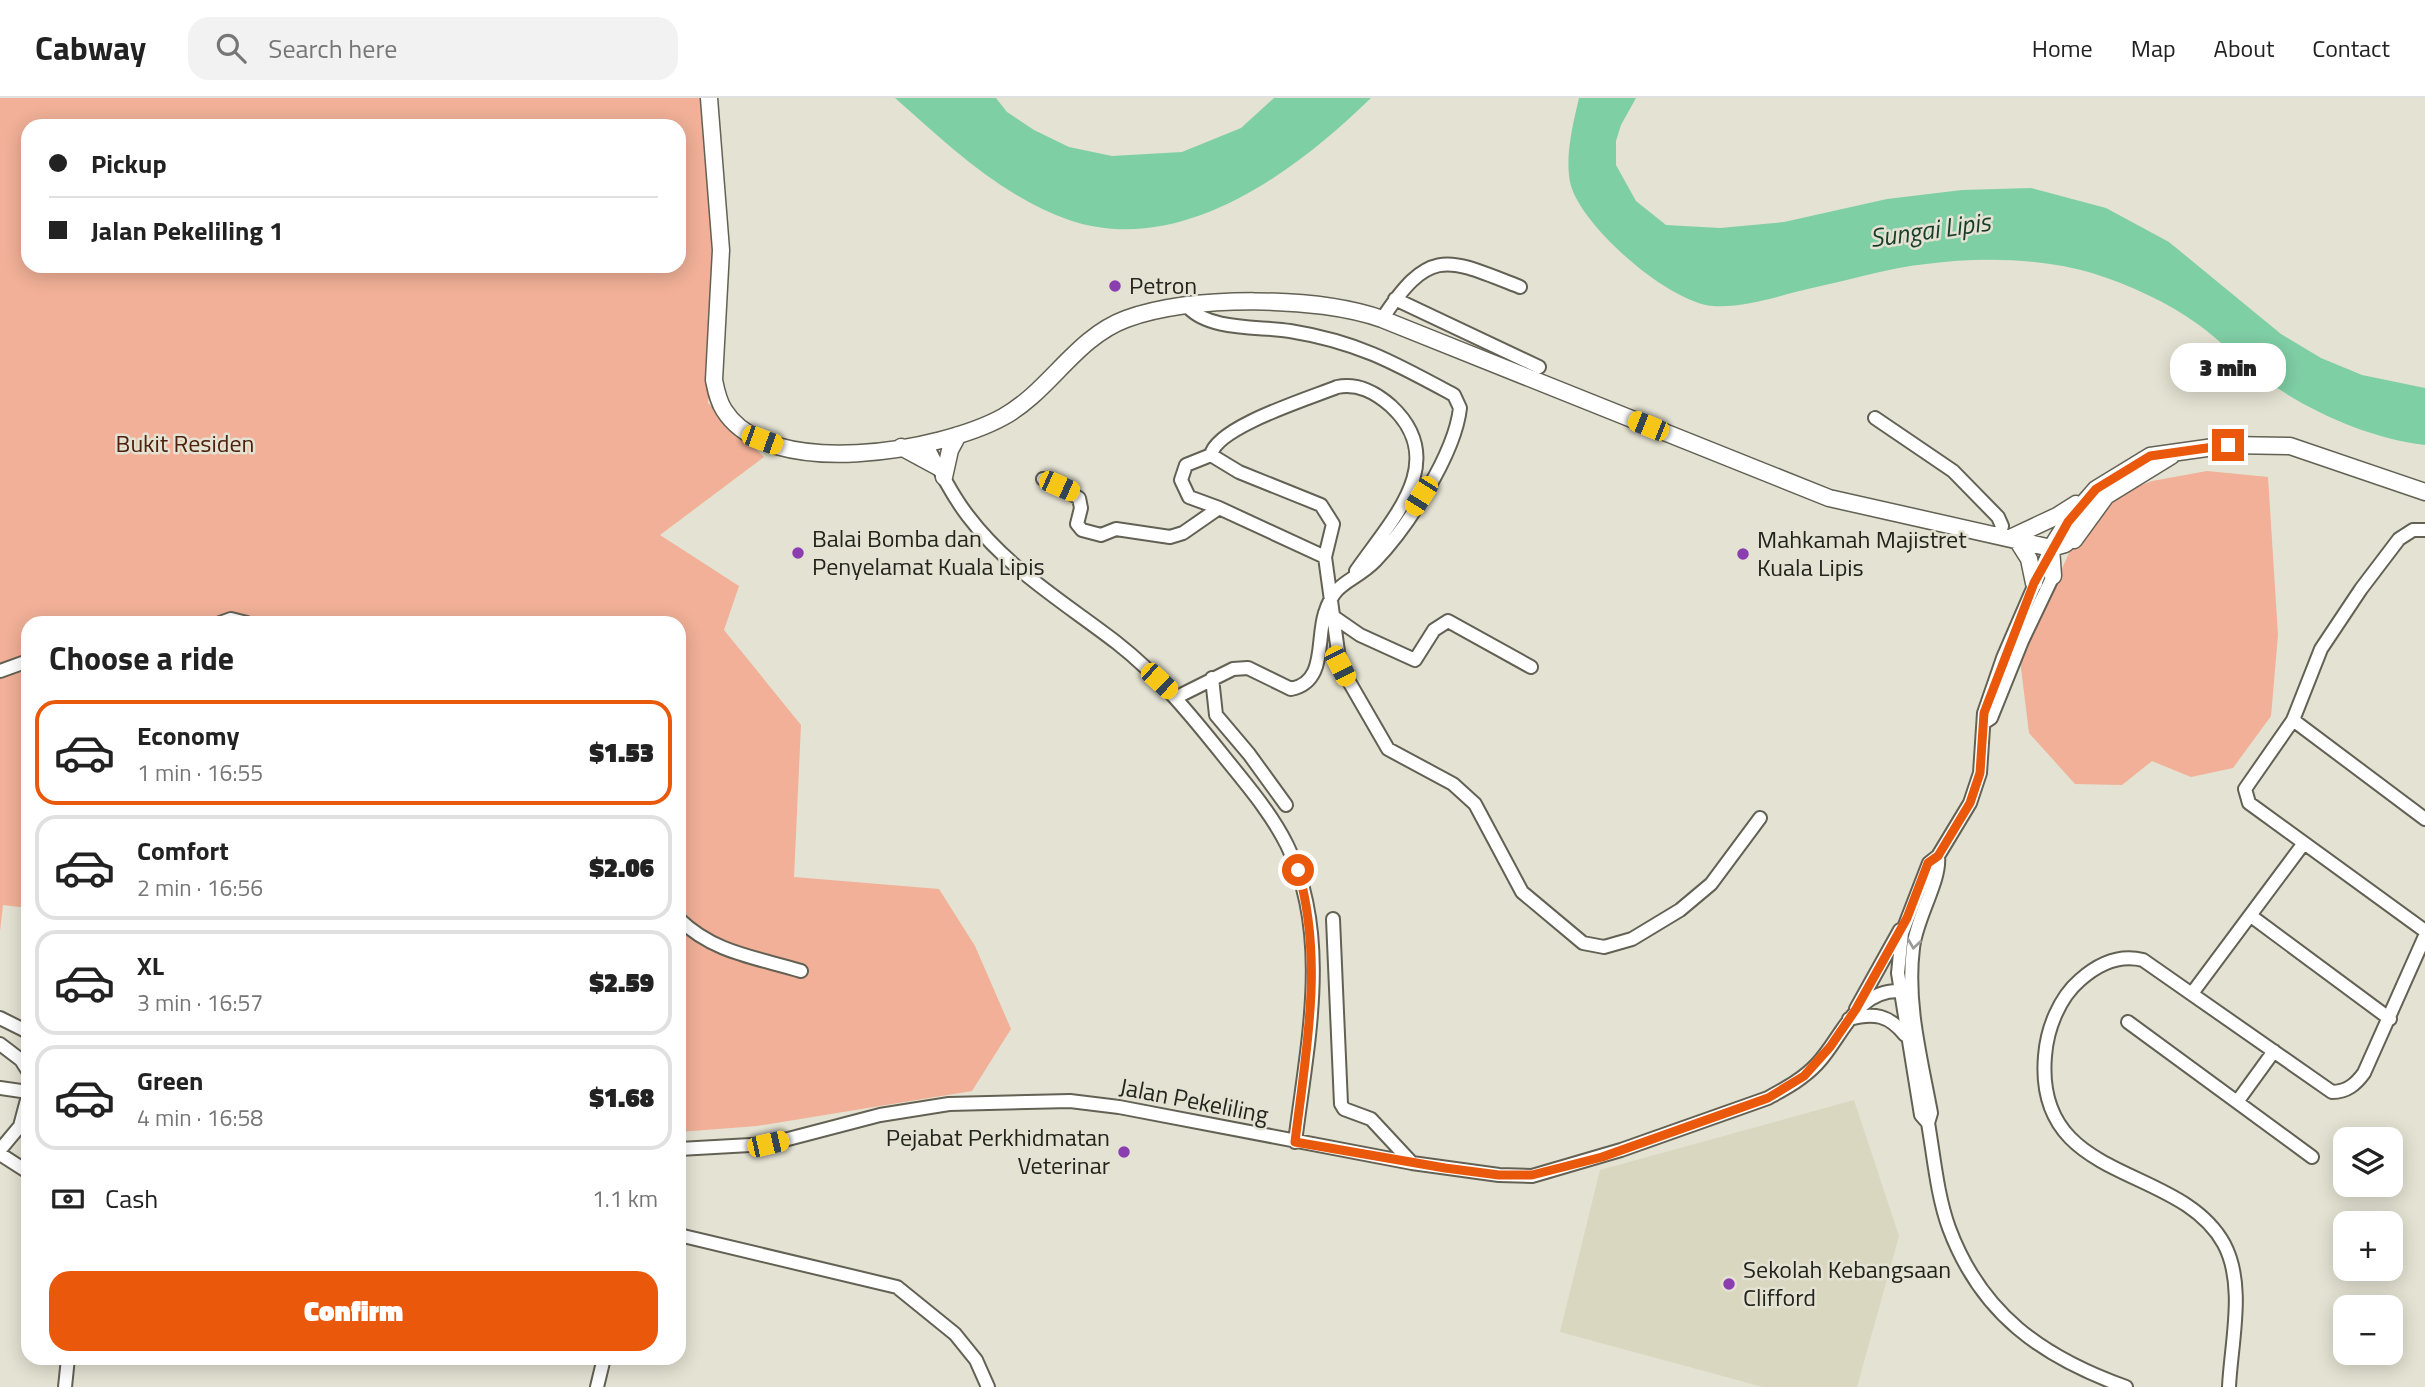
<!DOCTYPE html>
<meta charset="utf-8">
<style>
body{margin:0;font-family:"Titillium Web",sans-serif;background:#f2f2f2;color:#222;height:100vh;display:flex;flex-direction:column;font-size:26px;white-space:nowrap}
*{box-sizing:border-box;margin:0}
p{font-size:23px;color:#767676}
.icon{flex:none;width:38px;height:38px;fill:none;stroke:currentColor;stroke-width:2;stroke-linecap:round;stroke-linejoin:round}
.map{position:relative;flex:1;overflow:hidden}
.drawer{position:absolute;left:21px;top:518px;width:665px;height:749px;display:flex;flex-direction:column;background:#fff;border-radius:21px;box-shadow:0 4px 18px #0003}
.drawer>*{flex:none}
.guide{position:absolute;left:21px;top:21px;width:665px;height:154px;border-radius:21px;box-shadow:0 4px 18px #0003;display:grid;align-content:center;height:154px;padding:0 28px;background:#fff}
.controls{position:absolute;left:2333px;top:1029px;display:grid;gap:14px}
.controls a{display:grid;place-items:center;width:70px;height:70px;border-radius:14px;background:#fff;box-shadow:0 4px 18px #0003;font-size:35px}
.end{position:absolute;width:32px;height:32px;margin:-16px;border:9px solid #ea580c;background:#fff;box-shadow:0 0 0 4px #fff}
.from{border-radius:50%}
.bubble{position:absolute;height:49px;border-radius:21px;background:#fff;box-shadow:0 4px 18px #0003;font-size:23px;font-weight:800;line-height:49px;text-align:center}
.car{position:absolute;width:21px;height:42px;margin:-21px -10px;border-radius:9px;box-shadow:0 0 5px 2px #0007;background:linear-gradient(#f5c518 24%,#345 0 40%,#f5c518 0 76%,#345 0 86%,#f5c518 0)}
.guide b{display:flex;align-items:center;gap:24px;height:66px;font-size:26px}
.guide b+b{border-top:2px solid #e0e0e0}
.guide i{width:18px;height:18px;background:#222}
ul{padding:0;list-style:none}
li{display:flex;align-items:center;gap:21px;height:105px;margin:0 14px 10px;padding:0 14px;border:4px solid #e0e0e0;border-radius:21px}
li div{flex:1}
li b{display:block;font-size:26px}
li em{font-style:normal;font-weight:800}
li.active{border-color:#ea580c}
li>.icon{width:63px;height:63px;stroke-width:1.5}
h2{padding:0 28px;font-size:32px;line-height:84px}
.pay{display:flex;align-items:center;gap:18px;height:77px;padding:0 28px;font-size:26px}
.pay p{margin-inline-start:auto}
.action{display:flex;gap:14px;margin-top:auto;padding:14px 28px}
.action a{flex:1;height:80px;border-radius:21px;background:#ea580c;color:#fff;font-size:28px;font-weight:800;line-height:80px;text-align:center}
header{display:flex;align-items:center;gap:42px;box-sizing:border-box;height:98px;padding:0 35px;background:#fff;border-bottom:2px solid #e0e0e0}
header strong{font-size:33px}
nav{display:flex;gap:38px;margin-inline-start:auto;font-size:24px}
.search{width:490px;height:63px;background:#f2f2f2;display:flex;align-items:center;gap:18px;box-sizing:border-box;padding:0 24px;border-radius:21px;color:#767676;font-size:26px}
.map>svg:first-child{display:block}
</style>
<header>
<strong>Cabway</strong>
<div class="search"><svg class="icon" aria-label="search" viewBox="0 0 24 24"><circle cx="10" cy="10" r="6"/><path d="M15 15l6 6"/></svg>Search here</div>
<nav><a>Home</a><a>Map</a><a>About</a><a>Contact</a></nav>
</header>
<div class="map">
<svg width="2425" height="1289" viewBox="0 0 2425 1289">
<rect width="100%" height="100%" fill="#e4e2d2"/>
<!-- built -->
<path fill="#dad7c0" d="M1854,1002L1899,1138L1857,1289H1763L1560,1234L1600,1072Z"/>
<!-- green -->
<path fill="#f1b097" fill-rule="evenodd" d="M0,0H703L717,150L708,305L764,359L660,437L739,488L724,532L801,627L794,779L939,791L975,848L1011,931L972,993L757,1028L679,1034V525H28V810L3,807L0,833ZM28,28H679V168H28Z
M2207,373L2268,379L2278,537L2271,618L2233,670L2191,679L2152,663L2122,687L2075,686L2029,635L2020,562L2070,453L2111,399L2152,383Z"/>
<!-- water -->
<path fill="#7fcfa5" d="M895,0H996L1007,14L1034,32L1069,49L1112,58L1182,54L1241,30L1274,0H1371C1295,74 1181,160 1069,122C1002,99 947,46 895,0Z
M1579,0H1636L1621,27L1616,43V67L1636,103L1666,127L1720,130L1784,124L1887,101L1962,92L2031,90L2106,110L2169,144L2281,236L2321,260L2362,277L2425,290V347C2369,340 2310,314 2264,281C2241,265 2222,244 2199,227C2169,205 2130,187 2095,176C2043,160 1980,159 1926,166C1888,170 1850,182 1812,190C1781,197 1745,210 1713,208C1669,205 1579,127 1570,84C1565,57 1573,26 1579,0Z"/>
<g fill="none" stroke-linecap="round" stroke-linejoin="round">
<defs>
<path id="minor" d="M1395,201L1539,269
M1382,221C1430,148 1447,160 1520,189
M1875,320L1953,373L1998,419L2002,428L1999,437
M926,345C938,369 951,396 968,418C1008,471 1065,505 1117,545C1158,577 1190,616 1222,656C1245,685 1270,713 1287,747C1332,838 1307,947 1295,1044
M1211,357L1186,367L1181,382L1189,399L1219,410
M1043,381L1079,400L1081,410L1077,426L1082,432L1101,437L1116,431L1170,439L1183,435L1219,410L1325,459L1340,568L1388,651L1453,686L1475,706L1522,794L1583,845L1604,849L1632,841L1680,812L1711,786L1760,720
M1325,459L1333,426L1321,407L1239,374L1211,357C1216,329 1310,300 1337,289C1358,285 1375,294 1391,308C1451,364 1391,422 1356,473
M1334,519L1360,537L1415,562L1434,532L1448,523L1531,569
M220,525L231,521L247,525
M0,573L28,563
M1212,580L1216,617L1249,656L1286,707
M1177,599L1233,571L1248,570L1291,591C1327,584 1316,542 1325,515C1335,482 1353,485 1375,463C1407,430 1455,356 1460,310L1454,297C1395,265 1358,244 1290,233C1259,228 1210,233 1188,209
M2293,622L2321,551L2361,491L2399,441L2413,432H2425
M1985,624L1991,620L2022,543L2053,478
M2425,721L2293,622L2245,691L2249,705L2425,833
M1938,758C1941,783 1916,820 1913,850C1906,905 1921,961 1931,1015L1928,1025C1934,1059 1937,1097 1949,1130C1981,1216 2042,1259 2126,1289
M2251,818L2390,921
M679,821C714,855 755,859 801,873
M1333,821L1341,1006L1344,1011L1371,1021L1412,1065
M2193,894L2304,745
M1856,911L1900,832
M0,920L28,934
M1849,921C1874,914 1889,917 1905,937
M2128,924L2312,1059
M0,946L21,962L28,973
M0,990L28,994
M2237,1004L2274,953
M1928,1025L1921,1017L1898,875L1902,835L1929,765L1938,758L1970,705L1980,675L1984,615L2003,560L2050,451
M679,1051L769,1046L880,1017L949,1006L1070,1003L1119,1009L1412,1065L1499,1077L1532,1078L1621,1052L1768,1000C1786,990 1803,981 1817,966C1842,940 1855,893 1898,893
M0,1052L20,1028L28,998
M0,1056L28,1074
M679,1137L897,1189L955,1236L976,1262L988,1289
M65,1289L68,1260
M597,1289L604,1260
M2229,1289C2231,1245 2246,1187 2224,1146C2179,1064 2034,1087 2045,958C2047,931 2059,900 2080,882C2098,866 2119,856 2143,862L2332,994C2347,994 2356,986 2364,975L2425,838"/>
<path id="major" d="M709,0L721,152L714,282C716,292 718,303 724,312C769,384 941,353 1003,319C1050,293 1075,240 1126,221C1193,197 1316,198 1382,221L1829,400L2051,450L2065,446L2078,434
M901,349L938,369
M944,379L950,352L958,337
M2010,440L2057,418L2076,406
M2017,442L2029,461L2034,485
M2074,442L2106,398L2171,358
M2053,478L2051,450L2068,423L2096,391L2150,358L2228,347L2290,348L2425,394"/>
</defs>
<!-- minor casing -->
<use href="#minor" stroke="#636154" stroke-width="16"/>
<!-- major casing -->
<use href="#major" stroke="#636154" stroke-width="19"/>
<!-- minor -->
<use href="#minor" stroke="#fff" stroke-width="12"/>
<!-- major -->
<use href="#major" stroke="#fff" stroke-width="16"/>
</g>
<!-- one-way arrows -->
<defs><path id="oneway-chevron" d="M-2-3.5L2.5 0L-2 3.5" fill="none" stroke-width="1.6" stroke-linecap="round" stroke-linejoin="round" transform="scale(1.75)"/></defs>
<use stroke="#9c9c9a" href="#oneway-chevron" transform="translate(1914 846) rotate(98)"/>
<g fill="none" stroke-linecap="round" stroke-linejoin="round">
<!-- route -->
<path stroke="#ea580c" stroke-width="9" d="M1298,772C1324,862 1306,953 1295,1044L1445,1070L1499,1077H1532L1602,1059L1768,1000L1804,978L1830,949L1856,911L1907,820L1928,765L1938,758L1970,705L1980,675L1984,615L2034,485L2068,424L2096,391L2150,358L2228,347"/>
</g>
<!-- markers -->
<g fill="#8b3eb0" stroke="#e4e2d2" stroke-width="2.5">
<circle cx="1115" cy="188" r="7"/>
<circle cx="798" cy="455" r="7"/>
<circle cx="1743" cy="456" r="7"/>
<circle cx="1124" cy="1054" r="7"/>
<circle cx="1729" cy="1186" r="7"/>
</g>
<g text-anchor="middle" stroke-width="5" stroke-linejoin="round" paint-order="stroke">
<!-- poi labels -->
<g font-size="24" fill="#24241e" stroke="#e4e2d2" text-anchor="start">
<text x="1129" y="196">Petron</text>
<text x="812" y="449">Balai Bomba dan<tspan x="812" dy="28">Penyelamat Kuala Lipis</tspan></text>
<text x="1757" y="450">Mahkamah Majistret<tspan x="1757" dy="28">Kuala Lipis</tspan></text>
<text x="1110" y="1048" text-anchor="end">Pejabat Perkhidmatan<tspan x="1110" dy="28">Veterinar</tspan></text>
<text x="1743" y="1180">Sekolah Kebangsaan<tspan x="1743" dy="28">Clifford</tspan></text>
</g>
<!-- park labels -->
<g font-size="24" fill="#4f200c" stroke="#e4e2d2">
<text x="185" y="354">Bukit Residen</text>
</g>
<!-- street labels -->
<g font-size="24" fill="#24241e" stroke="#e4e2d2">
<text transform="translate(1194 1003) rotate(11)" y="8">Jalan Pekeliling</text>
</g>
<!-- water labels -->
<g font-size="26" font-style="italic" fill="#193d2b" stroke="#e4e2d2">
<text transform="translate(1930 132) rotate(-8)" y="9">Sungai Lipis</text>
</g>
</g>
</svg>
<div class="controls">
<a><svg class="icon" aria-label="layers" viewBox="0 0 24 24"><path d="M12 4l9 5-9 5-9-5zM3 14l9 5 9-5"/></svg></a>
<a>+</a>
<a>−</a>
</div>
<i class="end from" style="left:1298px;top:772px"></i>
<i class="end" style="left:2228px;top:347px"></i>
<div class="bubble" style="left:2170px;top:245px;width:116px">3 min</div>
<i class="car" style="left:1648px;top:328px;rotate:292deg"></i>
<i class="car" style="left:762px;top:342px;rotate:110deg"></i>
<i class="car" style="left:1059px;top:388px;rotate:114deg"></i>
<i class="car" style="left:1421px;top:398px;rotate:212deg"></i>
<i class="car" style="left:1340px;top:568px;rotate:153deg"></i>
<i class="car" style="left:1159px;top:583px;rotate:133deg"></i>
<i class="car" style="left:768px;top:1046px;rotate:77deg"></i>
<div class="guide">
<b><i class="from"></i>Pickup</b>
<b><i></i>Jalan Pekeliling 1</b>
</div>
<section class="drawer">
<h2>Choose a ride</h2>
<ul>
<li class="active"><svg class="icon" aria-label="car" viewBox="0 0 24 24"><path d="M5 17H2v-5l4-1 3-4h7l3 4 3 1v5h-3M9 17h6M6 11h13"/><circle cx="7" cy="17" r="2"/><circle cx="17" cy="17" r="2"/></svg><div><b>Economy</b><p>1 min · 16:55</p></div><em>$1.53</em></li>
<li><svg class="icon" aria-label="car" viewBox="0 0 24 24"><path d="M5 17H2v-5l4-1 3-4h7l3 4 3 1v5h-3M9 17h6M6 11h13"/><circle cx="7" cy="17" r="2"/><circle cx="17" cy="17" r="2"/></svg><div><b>Comfort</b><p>2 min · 16:56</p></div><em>$2.06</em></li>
<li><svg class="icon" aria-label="car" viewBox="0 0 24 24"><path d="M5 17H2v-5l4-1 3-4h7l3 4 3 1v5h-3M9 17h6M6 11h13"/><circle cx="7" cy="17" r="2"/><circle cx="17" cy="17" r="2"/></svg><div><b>XL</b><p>3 min · 16:57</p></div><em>$2.59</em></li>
<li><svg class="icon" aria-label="car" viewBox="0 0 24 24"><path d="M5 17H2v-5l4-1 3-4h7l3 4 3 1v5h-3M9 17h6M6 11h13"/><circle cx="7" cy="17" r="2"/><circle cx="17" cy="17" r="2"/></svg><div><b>Green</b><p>4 min · 16:58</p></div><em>$1.68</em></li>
</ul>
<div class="pay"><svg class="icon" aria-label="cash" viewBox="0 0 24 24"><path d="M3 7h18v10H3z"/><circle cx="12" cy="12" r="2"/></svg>Cash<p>1.1 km</p></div>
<div class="action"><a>Confirm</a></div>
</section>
</div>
